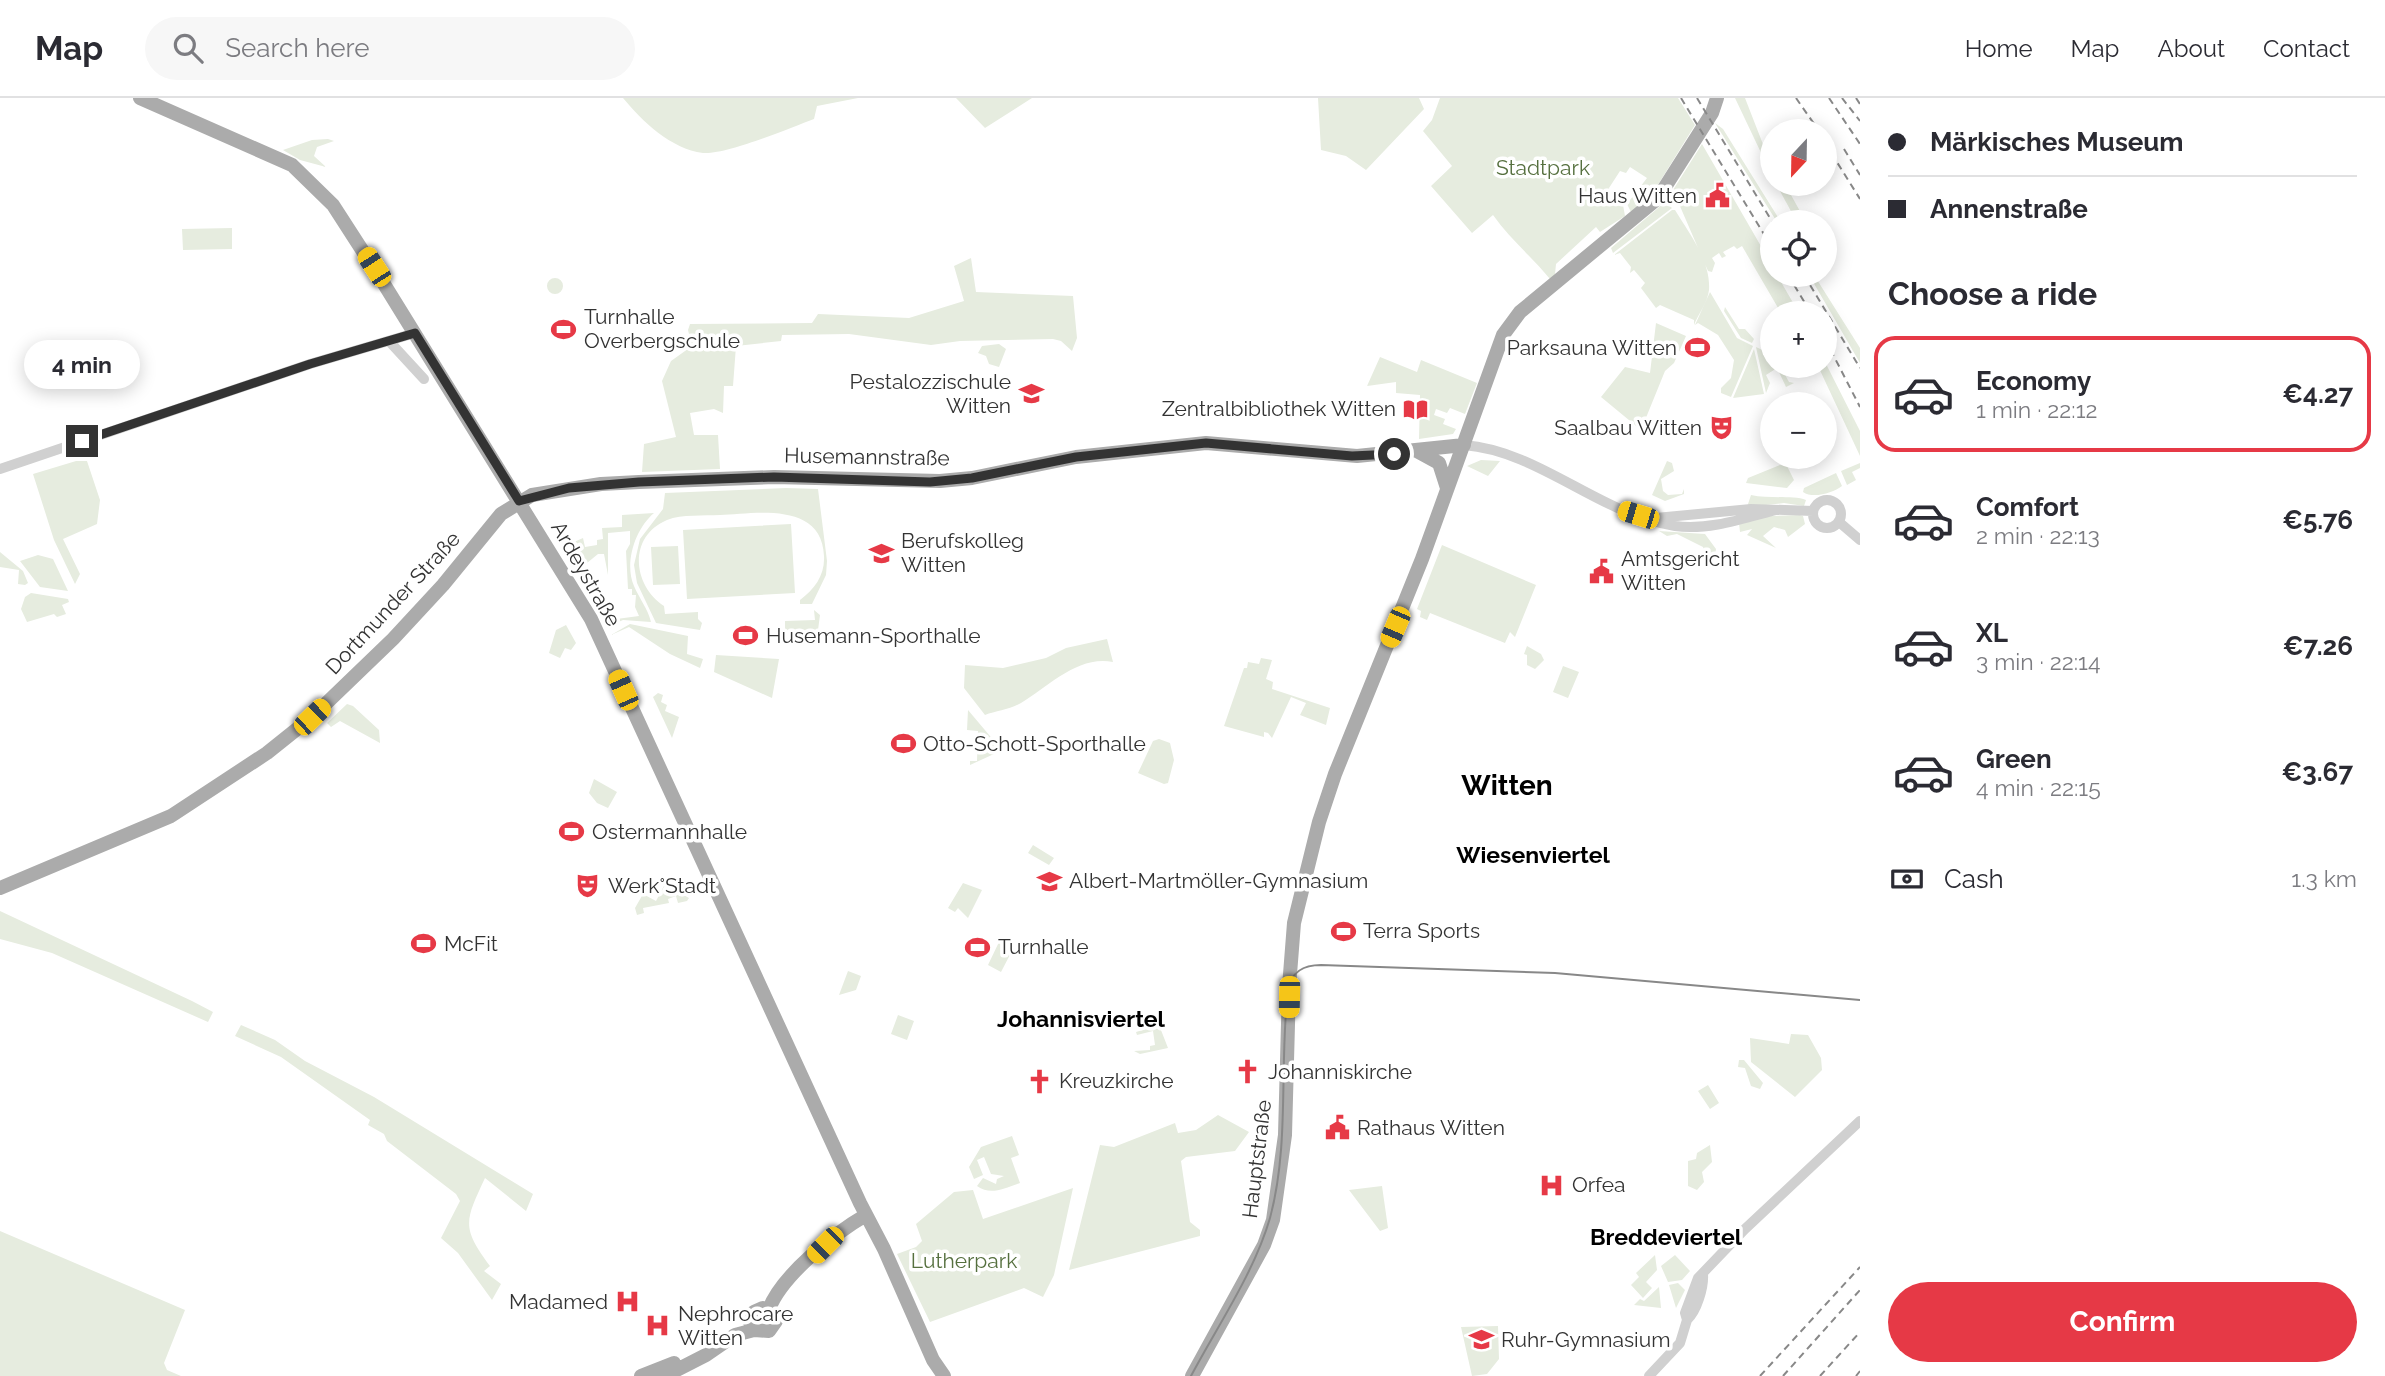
<!DOCTYPE html>
<meta charset="utf-8">
<style>
body{margin:0;font-family:Raleway,sans-serif;background:#f7f7f7;color:#2b2b33;height:100vh;display:flex;flex-direction:column;font-size:26px;white-space:nowrap}
*{box-sizing:border-box;margin:0}
p{font-size:23px;color:#7c7c81}
.icon{flex:none;width:38px;height:38px;fill:none;stroke:currentColor;stroke-width:2;stroke-linecap:round;stroke-linejoin:round}
.map{position:relative;flex:1;overflow:hidden}
.side{display:flex;flex-direction:column;background:#fff;width:525px}
.side>*{flex:none}
.hud{display:grid;align-content:center;height:154px;padding:0 28px;background:#fff}
.needle{width:46px;rotate:202deg}
.buttons{position:absolute;left:1760px;top:21px;display:grid;gap:14px}
.buttons a{display:grid;place-items:center;width:77px;height:77px;border-radius:50%;background:#fff;box-shadow:0 4px 18px #0003;font-size:35px}
.end{position:absolute;width:32px;height:32px;margin:-16px;border:9px solid #333;background:#fff;box-shadow:0 0 0 4px #fff}
.from{border-radius:50%}
.bubble{position:absolute;height:49px;border-radius:24px;background:#fff;box-shadow:0 4px 18px #0003;font-size:23px;font-weight:700;line-height:49px;text-align:center}
.car{position:absolute;width:21px;height:42px;margin:-21px -10px;border-radius:9px;box-shadow:0 0 5px 2px #0007;background:linear-gradient(#f5c518 24%,#345 0 40%,#f5c518 0 76%,#345 0 86%,#f5c518 0)}
.hud b{display:flex;align-items:center;gap:24px;height:66px;font-size:26px}
.hud b+b{border-top:2px solid #e1e1e2}
.hud i{width:18px;height:18px;background:#2b2b33}
ul{padding:0;list-style:none}
li{display:flex;align-items:center;gap:21px;height:116px;margin:0 14px 10px;padding:0 14px;border:4px solid transparent;border-radius:21px}
li div{flex:1}
li b{display:block;font-size:26px}
li em{font-style:normal;font-weight:700}
li.current{border-color:#e63946}
li>.icon{width:63px;height:63px;stroke-width:1.5}
h2{padding:0 28px;font-size:32px;line-height:84px}
.pay{display:flex;align-items:center;gap:18px;height:77px;padding:0 28px;font-size:26px}
.pay p{margin-inline-start:auto}
.action{display:flex;gap:14px;margin-top:auto;padding:14px 28px}
.action a{flex:1;height:80px;border-radius:42px;background:#e63946;color:#fff;font-size:28px;font-weight:700;line-height:80px;text-align:center}
header{display:flex;align-items:center;gap:42px;box-sizing:border-box;height:98px;padding:0 35px;background:#fff;border-bottom:2px solid #e1e1e2}
header strong{font-size:33px}
nav{display:flex;gap:38px;margin-inline-start:auto;font-size:24px}
.search{width:490px;height:63px;background:#f7f7f7;display:flex;align-items:center;gap:18px;box-sizing:border-box;padding:0 24px;border-radius:38px;color:#7c7c81;font-size:26px}
main{display:flex;flex:1;min-height:0}
.map>svg:first-child{display:block}
</style>
<header>
<strong>Map</strong>
<div class="search"><svg class="icon" aria-label="search" viewBox="0 0 24 24"><circle cx="10" cy="10" r="6"/><path d="M15 15l6 6"/></svg>Search here</div>
<nav><a>Home</a><a>Map</a><a>About</a><a>Contact</a></nav>
</header>
<main>
<div class="map">
<svg width="1860" height="1278" viewBox="0 0 1860 1278">
<rect width="100%" height="100%" fill="#fff"/>
<!-- green -->
<path fill="#e6ecdf" d="M623,0H858L817,8L814,21C790,30 726,57 703,55C671,51 642,23 623,0Z
M956,0H1032L985,30Z
M1318,0H1419L1424,11L1366,72L1346,58L1321,52Z
M1440,0H1678L1695,27L1649,101L1631,114L1627,106L1647,80L1630,69L1626,75L1620,73L1609,90L1611,99L1623,107L1625,118L1600,134L1596,129L1556,166L1555,176L1550,181C1531,158 1510,141 1493,117L1472,135L1431,88L1452,68L1423,33L1432,22Z
M1735,0H1745L1773,72V80Z
M1715,25L1723,31L1781,124H1777Z
M328,41L334,43L317,49L314,58L326,69L300,62L283,52L312,42Z
M1702,46L1773,169V177H1777L1799,215H1781L1742,148L1737,151L1734,148L1723,154L1726,158L1722,160L1719,155L1712,160L1715,165L1712,174L1708,173L1673,92Z
M1776,86L1786,88L1806,124H1797Z
M1665,104L1672,110L1613,155L1611,150Z
M1672,112H1675C1689,135 1711,163 1709,192C1708,203 1698,217 1694,227V222L1660,207L1656,210L1641,190L1645,185L1634,172L1630,175L1631,169L1620,155L1614,157Z
M232,130V151L183,152L182,131Z
M971,160L976,194L1073,198L1077,240L1072,253L1061,243L1053,241L960,243L931,247L849,236L782,237L781,243L736,248L733,288H724L723,315L714,311L690,315L694,337H718L720,371L642,374L644,346L676,339L662,283L671,263L692,248L688,232L690,226L812,225L818,216L909,220L964,203L954,168Z
M1809,177H1814L1860,250V265Z
M547 188a8 8 0 1 1 16 0a8 8 0 1 1-16 0Z
M1710,194L1737,240L1753,248L1731,299L1721,295V290L1731,280L1734,262L1718,237L1698,225L1695,227Z
M1725,209L1739,231H1745L1754,241L1752,245L1741,240L1724,213Z
M1656,225L1686,238L1674,265L1665,273L1641,332L1601,299L1625,269L1650,275Z
M999,246L1006,251L999,269L989,266L986,258L978,255L982,248Z
M1756,249L1773,257V268H1787L1783,273L1789,284L1794,285L1786,289L1777,270L1766,277L1770,285L1766,295Z
M1754,251L1764,296L1733,300Z
M1380,259L1417,274L1421,262L1477,285L1465,316L1450,310L1447,315L1436,311L1434,317L1445,321L1443,326L1456,331L1453,336L1419,341L1420,297L1396,295V284L1367,288Z
M1825,264L1860,333V358L1818,268H1825Z
M86,360L100,402L97,426L63,441L80,476L75,486L54,442L33,376Z
M1481,362L1500,363L1488,378L1467,368Z
M1667,363L1672,365L1674,373L1661,381L1663,393L1668,397L1682,396L1684,391V396L1665,403L1652,397Z
M1860,365V370L1852,374L1856,382L1847,387L1841,373Z
M1780,367L1787,368L1794,382L1787,390L1746,385L1748,380Z
M1836,375L1842,388C1833,395 1813,401 1803,394L1804,390Z
M786,390L818,391L827,463L826,477L812,506H800V502C815,491 825,477 824,458C822,402 752,416 720,417C704,418 682,416 667,422C627,439 633,488 664,508L665,516L698,514V521L702,525L700,532L656,525L637,485L634,467L640,441L663,411L665,395Z
M1751,397C1768,401 1793,397 1806,402L1804,408L1784,405L1747,409Z
M654,415C635,431 624,465 634,488C639,500 648,511 651,524L623,522L607,529L597,502L609,522L639,518L635,509L636,497H632V491H628L626,453L630,446V433L608,435V477L604,456H598L587,465L574,444L583,440L585,449L597,447V442L603,441L602,430L622,429V417Z
M1800,417L1803,418L1805,426L1788,439L1785,432L1774,429L1763,438L1776,450L1747,437L1752,431L1740,434L1739,425L1770,418Z
M791,426L795,495L687,501L683,432Z
M1659,433L1705,436L1716,451L1715,459L1706,457L1703,449L1677,436L1667,438Z
M1442,447L1536,487L1515,539L1510,534L1505,545L1430,515L1427,522L1420,519L1421,513L1417,511Z
M678,448L680,486L653,487L651,449Z
M0,454L23,473L28,485L25,487L18,486L19,472L0,469Z
M38,457L53,461L68,493L40,489L20,463Z
M31,495L68,501L69,504L62,507L66,516L57,519L54,516L27,524L21,511L25,499Z
M814,512L820,517L818,532L785,535V523L815,522Z
M630,526L688,538L687,556L703,561L700,570L670,556L629,529L611,537Z
M566,527L576,545L571,552L565,550L560,560L549,555L556,532Z
M1107,541L1113,564C1078,557 1049,588 1021,605C1011,611 996,613 985,617L964,590L965,567L1003,570L1046,560L1066,550Z
M1527,548L1541,556L1544,562L1535,571L1527,567V557L1524,556Z
M716,557L779,561L772,600L714,574Z
M1261,560L1272,562L1266,581L1273,584L1272,591L1330,610L1326,627L1300,617L1306,605L1291,599L1272,640L1268,635L1264,634V639L1224,628L1244,570H1247L1248,564L1259,566Z
M1563,568L1579,574L1568,600L1553,594Z
M658,595L663,597L661,604L667,607L665,613L679,619L672,640L653,599Z
M347,606L353,608L379,632L380,645L340,623L331,629L327,625Z
M968,612L995,644L997,651L994,656L970,667V663H977L978,633L967,632Z
M1159,641L1170,645L1174,662L1168,685L1164,686L1138,675L1153,643Z
M594,681L617,694L608,710L597,705L589,695Z
M1033,747L1054,760L1049,767L1028,755Z
M963,785L982,792L968,820L958,810L955,814L948,810Z
M665,786L689,800L687,803L678,805L676,798L668,801L669,805L643,810L644,815L637,817L635,810L643,796L656,803Z
M0,813L192,903L213,914L208,924L52,855L0,841Z
M999,844L1013,851L1001,874L988,867Z
M848,873L861,878L856,892L839,897Z
M898,917L914,923L907,942L891,936Z
M241,927L275,942L305,963L374,999L533,1096L526,1113L485,1080C465,1123 461,1129 490,1168L484,1173L501,1186L492,1202L458,1155L441,1140L460,1103L456,1096L387,1043L384,1036L368,1027L370,1022L281,959L235,938Z
M1159,927L1168,950L1140,956L1134,953L1150,952V948L1155,947L1153,933L1137,937L1136,934Z
M1791,936L1808,937L1821,960L1822,972L1795,999L1751,964L1750,940L1789,946Z
M1739,962H1744L1763,985L1760,991L1751,988L1745,970L1738,969Z
M1708,987L1719,1005L1710,1011L1698,993Z
M1218,1017L1249,1034L1235,1053L1186,1059L1181,1063L1190,1124L1200,1132V1138L1069,1172L1100,1047L1114,1049L1175,1025L1178,1035L1196,1032Z
M1012,1038L1019,1057L1011,1060L1020,1085C1004,1090 991,1098 977,1088L983,1080L996,1086L997,1081L1004,1078L991,1076L984,1059L977,1062L983,1077L974,1081L969,1069L981,1049Z
M1710,1047L1712,1064L1702,1074L1704,1084L1697,1092L1688,1088V1063L1696,1061L1697,1055Z
M1382,1088L1388,1130L1380,1133L1349,1092Z
M1073,1090L1054,1177L1043,1199L1024,1190L930,1224L897,1156L916,1149L922,1143L916,1126L954,1094L973,1092L983,1121Z
M0,1133L185,1212L164,1265L167,1272L181,1278H0Z
M1655,1157L1657,1172L1646,1184L1652,1190L1643,1200L1631,1187L1639,1179L1636,1175Z
M1675,1157L1690,1173L1682,1182L1668,1184L1661,1168Z
M1678,1185L1685,1192L1676,1210L1669,1187Z
M1659,1189L1661,1210L1634,1207L1640,1201L1644,1203Z
M1498,1228L1499,1261L1487,1276L1472,1278L1461,1229Z"/>
<g fill="none" stroke-linecap="round" stroke-linejoin="round">
<!-- minor -->
<path stroke="#d0d0d0" stroke-width="10" d="M389,243L424,281
M1464,347C1540,353 1600,417 1675,428C1708,433 1745,420 1776,412
M0,371L310,266L415,235
M1813 416a14 14 0 1 1 28 0a14 14 0 1 1-28 0Z
M1656,420L1751,411L1813,413
M1839,424L1860,442
M1687,1222C1697,1213 1704,1189 1703,1176
M1649,1278L1680,1245L1687,1222L1685,1215L1698,1180L1745,1131L1860,1023"/>
<!-- major -->
<path stroke="#ababab" stroke-width="14" d="M140,0L292,67L333,107L384,186L591,521L860,1105L884,1151L933,1262L944,1278
M1417,353L1439,365L1447,390
M0,790L171,718L267,655L312,619L393,541L443,487L501,416L532,397L601,386L639,384L774,379L940,383L972,380L1076,359L1206,345L1357,358L1464,347
M769,1211C782,1177 835,1135 866,1117
M641,1278L674,1265
M665,1278L706,1257L735,1237L754,1232L769,1233L776,1223L773,1214L763,1210L754,1214L750,1224L754,1232
M1192,1278L1264,1147L1273,1122L1285,1037L1289,889L1294,825L1319,724L1335,676L1422,461L1503,237L1520,214L1658,100L1712,15L1717,0"/>
<!-- tram -->
<path stroke="#888" stroke-width="2" d="M1191,1278C1218,1227 1254,1175 1270,1120C1290,1046 1279,966 1288,891C1292,873 1304,867 1321,867L1555,875L1860,902"/>
<!-- rail -->
<path stroke="#888" stroke-width="2" stroke-dasharray="7 5" stroke-linecap="butt" d="M1681,0L1773,151
M1697,0L1773,125
M1796,0L1819,33
M1829,0L1860,46
M1842,0L1860,23
M1856,0L1860,6
M1825,45L1860,101
M1844,51L1860,77
M1788,177L1811,215
M1804,177L1860,270
M1825,241L1860,309
M1760,1278L1860,1169
M1783,1278L1860,1192
M1820,1278L1860,1234
M1856,1278L1860,1273"/>
</g>
<g fill="none" stroke-linecap="round" stroke-linejoin="round">
<!-- route -->
<path stroke="#333" stroke-width="9" d="M82,343L310,266L415,235L519,403L569,390L639,384L774,379L930,384L972,380L1076,359L1206,345L1352,358L1394,356"/>
</g>
<!-- icons -->
<defs>
<symbol id="civic-bare" viewBox="-9 -9 18 18"><path d="M-.6-6.5H3V-4.5H.6V-3L4-1V1h2V6H-6V1h2V-1L-.6-3ZM-1.2 2.5V6h2.4V2.5Z" fill="#e63946" stroke="#fff" stroke-width="2.5" paint-order="stroke"/></symbol>
<symbol id="stadium-bare" viewBox="-9 -9 18 18"><path d="M0-5a6.5 5 0 1 0 0 10a6.5 5 0 1 0 0-10ZM-3.5-1.8h7v3.6h-7Z" fill="#e63946" stroke="#fff" stroke-width="2.5" paint-order="stroke"/></symbol>
<symbol id="school-bare" viewBox="-9 -9 18 18"><path d="M0-5L7-2L0 1L-7-2ZM-4 1L0 2.5L4 1V4Q0 6-4 4Z" fill="#e63946" stroke="#fff" stroke-width="2.5" paint-order="stroke"/></symbol>
<symbol id="library-bare" viewBox="-9 -9 18 18"><path d="M-6-4Q-3-5.5-.7-3.5V5Q-3 3-6 4ZM6-4Q3-5.5 .7-3.5V5Q3 3 6 4Z" fill="#e63946" stroke="#fff" stroke-width="2.5" paint-order="stroke"/></symbol>
<symbol id="theatre-bare" viewBox="-9 -9 18 18"><path d="M-5-5.5Q0-4 5-5.5V0Q5 5 0 6Q-5 5-5 0ZM-3.3-2.5H-1v1.5H-3.3ZM1-2.5H3.3v1.5H1ZM-2.8 1Q0 5.5 2.8 1Z" fill="#e63946" stroke="#fff" stroke-width="2.5" paint-order="stroke"/></symbol>
<symbol id="church-bare" viewBox="-9 -9 18 18"><path d="M-1.2-6h2.4v3.5h3.3v2.4h-3.3V6h-2.4V-.1h-3.3v-2.4h3.3Z" fill="#e63946" stroke="#fff" stroke-width="2.5" paint-order="stroke"/></symbol>
<symbol id="hospital-bare" viewBox="-9 -9 18 18"><path d="M-5-5h3v3.5h4V-5h3V5h-3V1.5h-4V5h-3Z" fill="#e63946" stroke="#fff" stroke-width="2.5" paint-order="stroke"/></symbol>
</defs>
<g fill-rule="evenodd">
<use href="#civic-bare" x="1700" y="80" width="35" height="35"/>
<use href="#stadium-bare" x="546" y="214" width="35" height="35"/>
<use href="#stadium-bare" x="1680" y="232" width="35" height="35"/>
<use href="#school-bare" x="1014" y="278" width="35" height="35"/>
<use href="#library-bare" x="1398" y="294" width="35" height="35"/>
<use href="#theatre-bare" x="1704" y="312" width="35" height="35"/>
<use href="#school-bare" x="864" y="438" width="35" height="35"/>
<use href="#civic-bare" x="1584" y="456" width="35" height="35"/>
<use href="#stadium-bare" x="728" y="520" width="35" height="35"/>
<use href="#stadium-bare" x="886" y="628" width="35" height="35"/>
<use href="#stadium-bare" x="554" y="716" width="35" height="35"/>
<use href="#school-bare" x="1032" y="766" width="35" height="35"/>
<use href="#theatre-bare" x="570" y="770" width="35" height="35"/>
<use href="#stadium-bare" x="1326" y="816" width="35" height="35"/>
<use href="#stadium-bare" x="406" y="828" width="35" height="35"/>
<use href="#stadium-bare" x="960" y="832" width="35" height="35"/>
<use href="#church-bare" x="1230" y="956" width="35" height="35"/>
<use href="#church-bare" x="1022" y="966" width="35" height="35"/>
<use href="#civic-bare" x="1320" y="1012" width="35" height="35"/>
<use href="#hospital-bare" x="1534" y="1070" width="35" height="35"/>
<use href="#hospital-bare" x="610" y="1186" width="35" height="35"/>
<use href="#hospital-bare" x="640" y="1210" width="35" height="35"/>
<use href="#school-bare" x="1464" y="1224" width="35" height="35"/>
</g>
<g text-anchor="middle" stroke-width="7" stroke-linejoin="round" paint-order="stroke">
<!-- park labels -->
<g font-size="21" fill="#56703f" stroke="#fff">
<text x="1543" y="77">Stadtpark</text>
<text x="964" y="1170">Lutherpark</text>
</g>
<!-- poi labels -->
<g font-size="21" fill="#333" stroke="#fff" text-anchor="start">
<text x="1697" y="105" text-anchor="end">Haus Witten</text>
<text x="584" y="226">Turnhalle<tspan x="584" dy="24">Overbergschule</tspan></text>
<text x="1677" y="257" text-anchor="end">Parksauna Witten</text>
<text x="1011" y="291" text-anchor="end">Pestalozzischule<tspan x="1011" dy="24">Witten</tspan></text>
<text x="1396" y="318" text-anchor="end">Zentralbibliothek Witten</text>
<text x="1702" y="337" text-anchor="end">Saalbau Witten</text>
<text x="901" y="450">Berufskolleg<tspan x="901" dy="24">Witten</tspan></text>
<text x="1621" y="468">Amtsgericht<tspan x="1621" dy="24">Witten</tspan></text>
<text x="766" y="545">Husemann-Sporthalle</text>
<text x="923" y="653">Otto-Schott-Sporthalle</text>
<text x="592" y="741">Ostermannhalle</text>
<text x="1069" y="790">Albert-Martmöller-Gymnasium</text>
<text x="608" y="795">Werk°Stadt</text>
<text x="1363" y="840">Terra Sports</text>
<text x="444" y="853">McFit</text>
<text x="998" y="856">Turnhalle</text>
<text x="1268" y="981">Johanniskirche</text>
<text x="1059" y="990">Kreuzkirche</text>
<text x="1357" y="1037">Rathaus Witten</text>
<text x="1572" y="1094">Orfea</text>
<text x="608" y="1211" text-anchor="end">Madamed</text>
<text x="678" y="1223">Nephrocare<tspan x="678" dy="24">Witten</tspan></text>
<text x="1501" y="1249">Ruhr-Gymnasium</text>
</g>
<!-- street labels -->
<g font-size="21" fill="#333" stroke="#fff">
<text transform="translate(867 359) rotate(1)" y="7">Husemannstraße</text>
<text transform="translate(586 476) rotate(60)" y="7">Ardeystraße</text>
<text transform="translate(393 505) rotate(-47)" y="7">Dortmunder Straße</text>
<text transform="translate(1257 1061) rotate(-83)" y="7">Hauptstraße</text>
</g>
<!-- neighbourhood labels -->
<g font-size="23" font-weight="bold" fill="#000" stroke="#fff">
<text x="1533" y="765">Wiesenviertel</text>
<text x="1081" y="929">Johannisviertel</text>
<text x="1666" y="1147">Breddeviertel</text>
</g>
<!-- district labels -->
<g font-size="28" font-weight="bold" fill="#000" stroke="#fff">
<text x="1507" y="697">Witten</text>
</g>
</g>
</svg>
<div class="buttons">
<a><svg class="needle" viewBox="-14 -14 28 28"><path d="M0-13l5 13h-10z" fill="#e53935"/><path d="M0 13l5-13h-10z" fill="#7c7c81"/></svg></a>
<a><svg class="icon" aria-label="locate" viewBox="0 0 24 24"><circle cx="12" cy="12" r="6"/><path d="M12 2v4M12 18v4M2 12h4M18 12h4"/></svg></a>
<a>+</a>
<a>−</a>
</div>
<i class="end from" style="left:1394px;top:356px"></i>
<i class="end" style="left:82px;top:343px"></i>
<div class="bubble" style="left:24px;top:242px;width:116px">4 min</div>
<i class="car" style="left:374px;top:169px;rotate:327deg"></i>
<i class="car" style="left:1638px;top:417px;rotate:287deg"></i>
<i class="car" style="left:1395px;top:529px;rotate:203deg"></i>
<i class="car" style="left:623px;top:592px;rotate:336deg"></i>
<i class="car" style="left:312px;top:619px;rotate:46deg"></i>
<i class="car" style="left:1289px;top:899px;rotate:181deg"></i>
<i class="car" style="left:825px;top:1147px;rotate:225deg"></i>
</div>
<section class="side">
<div class="hud">
<b><i class="from"></i>Märkisches Museum</b>
<b><i></i>Annenstraße</b>
</div>
<h2>Choose a ride</h2>
<ul>
<li class="current"><svg class="icon" aria-label="car" viewBox="0 0 24 24"><path d="M5 17H2v-5l4-1 3-4h7l3 4 3 1v5h-3M9 17h6M6 11h13"/><circle cx="7" cy="17" r="2"/><circle cx="17" cy="17" r="2"/></svg><div><b>Economy</b><p>1 min · 22:12</p></div><em>€4.27</em></li>
<li><svg class="icon" aria-label="car" viewBox="0 0 24 24"><path d="M5 17H2v-5l4-1 3-4h7l3 4 3 1v5h-3M9 17h6M6 11h13"/><circle cx="7" cy="17" r="2"/><circle cx="17" cy="17" r="2"/></svg><div><b>Comfort</b><p>2 min · 22:13</p></div><em>€5.76</em></li>
<li><svg class="icon" aria-label="car" viewBox="0 0 24 24"><path d="M5 17H2v-5l4-1 3-4h7l3 4 3 1v5h-3M9 17h6M6 11h13"/><circle cx="7" cy="17" r="2"/><circle cx="17" cy="17" r="2"/></svg><div><b>XL</b><p>3 min · 22:14</p></div><em>€7.26</em></li>
<li><svg class="icon" aria-label="car" viewBox="0 0 24 24"><path d="M5 17H2v-5l4-1 3-4h7l3 4 3 1v5h-3M9 17h6M6 11h13"/><circle cx="7" cy="17" r="2"/><circle cx="17" cy="17" r="2"/></svg><div><b>Green</b><p>4 min · 22:15</p></div><em>€3.67</em></li>
</ul>
<div class="pay"><svg class="icon" aria-label="cash" viewBox="0 0 24 24"><path d="M3 7h18v10H3z"/><circle cx="12" cy="12" r="2"/></svg>Cash<p>1.3 km</p></div>
<div class="action"><a>Confirm</a></div>
</section>
</main>
